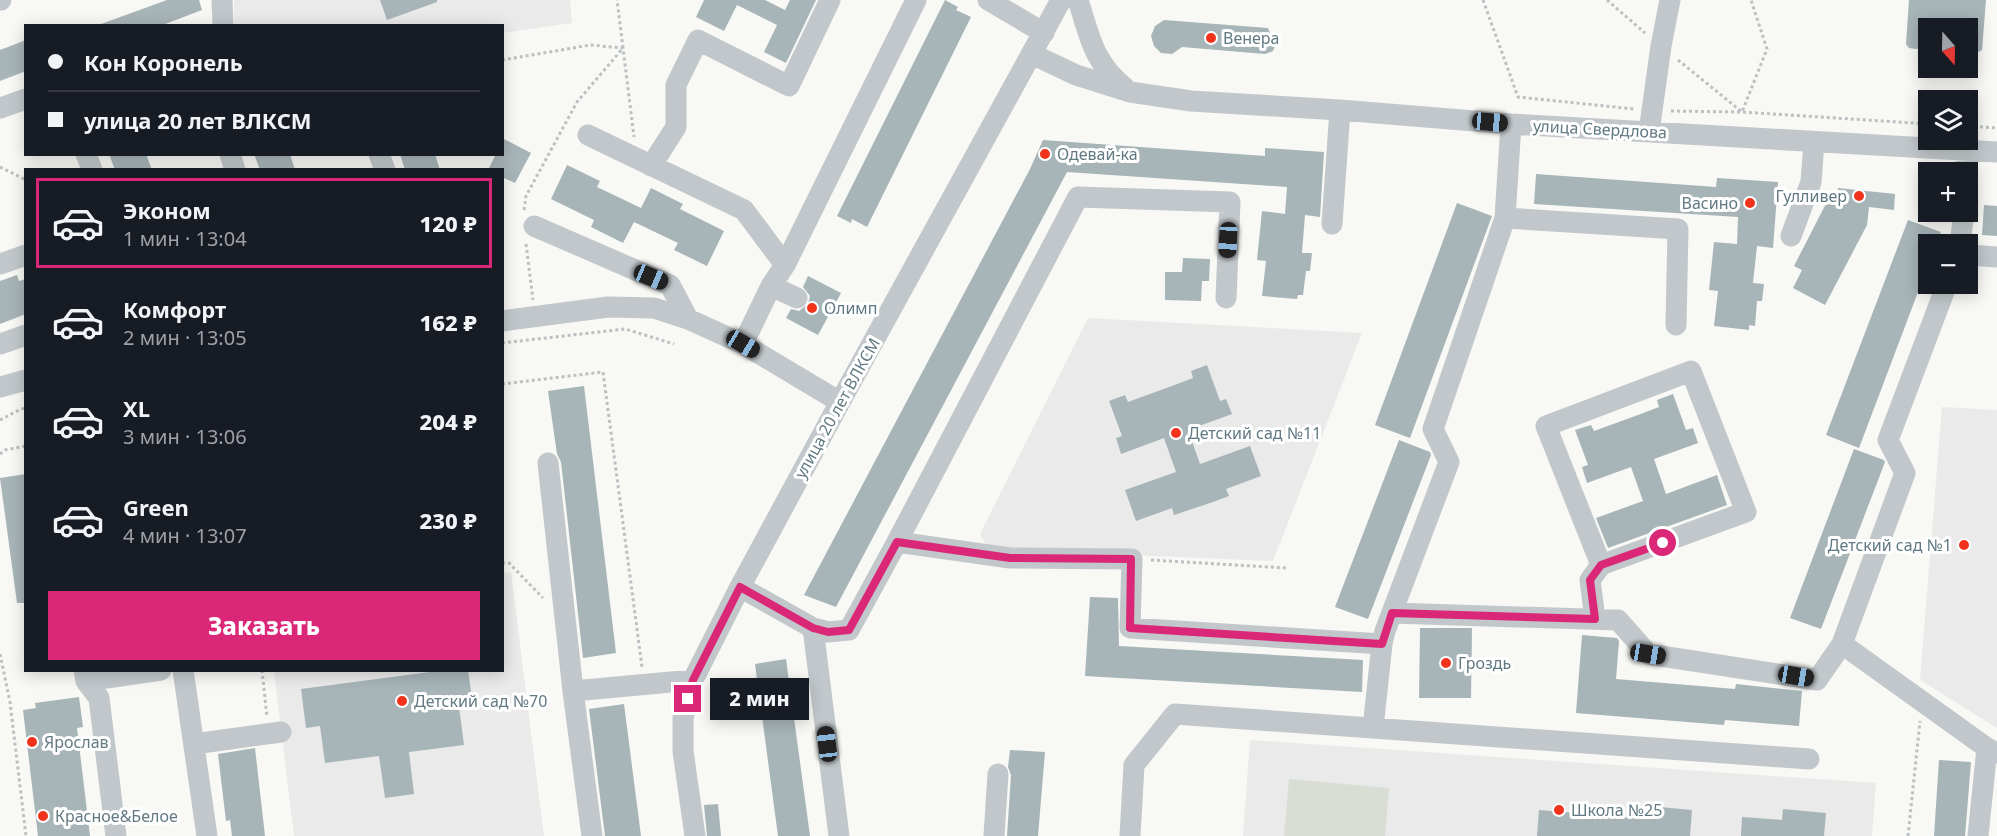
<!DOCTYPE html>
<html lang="ru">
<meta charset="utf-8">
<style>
body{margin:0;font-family:"Noto Sans",sans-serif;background:#20242c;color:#f1f3f6;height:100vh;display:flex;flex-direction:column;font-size:22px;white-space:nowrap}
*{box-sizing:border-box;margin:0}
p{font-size:20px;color:#9ea1a6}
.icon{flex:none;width:33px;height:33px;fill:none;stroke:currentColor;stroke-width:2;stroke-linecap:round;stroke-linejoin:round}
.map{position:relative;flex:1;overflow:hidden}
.sheet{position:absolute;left:24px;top:168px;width:480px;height:504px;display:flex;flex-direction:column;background:#171b24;border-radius:0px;box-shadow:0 3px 15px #0003}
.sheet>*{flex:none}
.guide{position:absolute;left:24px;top:24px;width:480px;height:132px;border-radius:0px;box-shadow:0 3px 15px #0003;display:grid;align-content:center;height:132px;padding:0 24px;background:#171b24}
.needle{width:39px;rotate:160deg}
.fabs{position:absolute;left:1918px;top:18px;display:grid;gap:12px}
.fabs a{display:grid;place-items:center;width:60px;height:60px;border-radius:0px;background:#171b24;box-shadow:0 3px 15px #0003;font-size:30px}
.end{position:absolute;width:27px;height:27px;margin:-14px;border:8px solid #db2777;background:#fff;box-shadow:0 0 0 3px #fff}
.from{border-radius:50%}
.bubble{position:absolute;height:42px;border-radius:0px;background:#171b24;box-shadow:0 3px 15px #0003;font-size:20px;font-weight:800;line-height:42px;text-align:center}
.car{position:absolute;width:18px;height:36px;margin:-18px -9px;border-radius:8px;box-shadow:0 0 4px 2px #0007;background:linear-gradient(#222 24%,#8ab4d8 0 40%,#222 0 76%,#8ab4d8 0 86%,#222 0)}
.guide b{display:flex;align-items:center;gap:21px;height:57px;font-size:22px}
.guide b+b{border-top:2px solid #363941}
.guide i{width:15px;height:15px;background:#f1f3f6}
ul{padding:10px 0 0;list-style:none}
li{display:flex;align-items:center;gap:18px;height:90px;margin:0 12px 9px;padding:0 12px;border:3px solid transparent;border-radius:0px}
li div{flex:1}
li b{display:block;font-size:22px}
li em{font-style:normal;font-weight:800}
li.on{border-color:#db2777}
li>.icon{width:54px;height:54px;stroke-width:1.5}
.cta{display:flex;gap:12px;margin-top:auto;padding:12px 24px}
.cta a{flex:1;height:69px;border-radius:0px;background:#db2777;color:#fff;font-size:24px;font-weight:800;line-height:69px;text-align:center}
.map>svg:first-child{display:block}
</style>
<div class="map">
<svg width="1997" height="836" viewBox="0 0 1997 836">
<rect width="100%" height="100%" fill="#f8f8f5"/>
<!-- built -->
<path fill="#e9eae9" d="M234,0H570L572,23L503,33L502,26H234Z
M1088,318L1362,333L1273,561L989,549L980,534Z
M1942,407L1997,410V728L1920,680Z
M511,572L544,836H294L274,671L502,670L503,573Z
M1250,740L1876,783L1872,836H1243Z"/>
<!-- green -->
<path fill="#d9ded4" d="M1289,779L1389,788L1385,836H1284Z"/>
<!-- building -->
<path fill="#a7b4b8" d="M167,0H199L202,10L160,26H101V24Z
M380,0H437V2L387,20Z
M704,0H765L785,10L790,0H816L786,63L764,52L777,25L737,5L724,31L696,17Z
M945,0L958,7L956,10L971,17L867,227L852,219L851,223L837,216Z
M1909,0H1986L1982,50L1977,53L1968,54V28H1929V47L1916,49L1909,48L1906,44Z
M1164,20L1268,28L1275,46L1273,51L1265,54L1182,47L1172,54L1161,53L1154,46L1151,36L1155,26Z
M26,40V71L0,81V50Z
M502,138L531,153L515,183L502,177V170H488L496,154H502Z
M1043,140L1265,156V148L1324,152L1320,217L1305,215L1302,253H1312L1310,271H1306L1303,295H1298L1297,299L1262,296L1266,261L1257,260L1262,211L1285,214L1287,187L1067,172L836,607L804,595L1030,169Z
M109,154H146L152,170H115Z
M254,154H290L295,170H260Z
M400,154H435L440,170H405Z
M567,165L600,181L597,187L641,208L651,188L683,204L680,209L724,231L707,266L674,250L678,243L634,222L623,243L591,227L594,220L551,199Z
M1536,174L1716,187L1717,178L1778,182L1773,248L1757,246L1753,283L1764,284L1762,301H1757L1755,326L1749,325V330L1714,326L1718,291L1709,290L1714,242L1737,244L1738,217L1534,204Z
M1838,188L1895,194L1894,210L1869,207L1867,225L1825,305L1793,288L1802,270L1794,266L1831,194L1837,196Z
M1457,203L1492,216L1410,438L1375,425Z
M1984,205L1997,206V236L1982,235Z
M1908,220L1941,232L1936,244H1929V263L1859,448L1826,435Z
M1183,258L1210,259L1209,281H1202L1201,301L1165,300V272H1182Z
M17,275L19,281L26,279V314L0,324V281Z
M808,276L841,293L818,335L786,318L791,309L799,311L808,304L810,296L803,287Z
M1207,365L1220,401L1226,399L1232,414L1188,430L1200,464L1250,446L1261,476L1226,489L1229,496L1213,502L1174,515L1172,508L1136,521L1125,490L1176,472L1164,438L1121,454L1116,438L1122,436L1109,401L1125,395L1128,402L1172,386L1193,378L1191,371Z
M584,386L616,653L583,658L561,462L557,454L548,391Z
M1673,394L1686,430L1693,428L1698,443L1654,459L1666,494L1717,475L1727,505L1608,548L1596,518L1643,501L1631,467L1587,483L1582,467L1588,465L1575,430L1591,425L1594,431L1638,415L1659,407L1657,400Z
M1399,440L1430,452L1431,455L1368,619L1335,607Z
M1854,449L1884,460L1885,462L1821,629L1790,618Z
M26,474V603H17L0,478Z
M1090,597L1118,598L1119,646L1363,660L1362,692L1085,676Z
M1420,628H1472L1471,698H1419Z
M1582,635L1617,638L1619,641L1616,679L1735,689L1736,684L1802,691L1799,726L1725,720L1724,725L1576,713Z
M786,659L810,836H778L755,664Z
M445,670H468L473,705L459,707L464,745L409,752L414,794L385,798L379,756L325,763L320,726L306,728L301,689Z
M79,697L83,727L77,728L90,836H38L23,710L36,708L35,703Z
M624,704L641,836H605L589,709Z
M255,748L265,836H232L230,820L226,821L218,754Z
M1010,750L1045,752L1038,836H1007L1011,775L1008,767Z
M1939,760L1971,762L1965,836H1934Z
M718,804L721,836H707L704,805Z
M1638,805L1692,810L1690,836H1537L1539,810L1637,818Z
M1783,809L1826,813L1824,836H1741L1742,817L1782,820Z"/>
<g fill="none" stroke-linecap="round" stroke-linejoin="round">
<!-- path -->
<path stroke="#bbc0c2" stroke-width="3" stroke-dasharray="3 3" stroke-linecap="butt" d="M1483,0L1518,97L1634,109
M1607,0L1645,33
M502,60L590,45L623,48L634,137
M1678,60L1742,112L1767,49L1751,0
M1671,111L1742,112L1929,124
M1968,126L1997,128
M0,167L26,180
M524,210L526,196L577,102L623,48L617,0
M526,244L533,300
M502,343L625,329L674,344
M502,384L603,372L642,667
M0,420L21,409L26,408
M0,454L5,450L26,446
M1151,560L1286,568
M502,563H509L543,598
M0,654L10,702L26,836
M262,670L267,717
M1908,836L1920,721"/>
<!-- minor -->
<path stroke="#c1c7ca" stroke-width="21" d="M0,0H1
M222,0L223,26
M988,0L1044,33
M1078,0C1090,37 1093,62 1125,88
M1032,54L1076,75L1130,92L1191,101L1340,110L1511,124L1997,152
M0,108L26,99
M1649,132L1661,46L1670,0
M588,135L744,210L785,265
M86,154L92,170
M230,154L235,170
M379,154L385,170
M651,166L676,127V85L698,40L789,86L830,0
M1966,172L1967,151
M1505,218L1678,229L1676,325
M1332,224L1340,110
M534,226L670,285L688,319
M1791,236L1811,182L1814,142
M1960,244L1964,212
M1968,255L1997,257
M0,264L26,255
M771,286L797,298
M1226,298L1230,202L1078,197L897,542L1010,558L1132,559L1130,628L1382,644
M502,321L608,307L654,308L688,319L743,344L840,402
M0,344L26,335
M743,344L771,286L785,265L916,0
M0,387L26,380
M548,463L573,691L592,836
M740,587L813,628L839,836
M1392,613L1618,620L1648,654L1817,680L1842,644L1905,473L1888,440L1947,284
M1595,619L1590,580L1601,565L1746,512L1691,371L1546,426L1601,565
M813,628L828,632L849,630L897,542
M1842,644L1987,748L1997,753
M84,670L86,681L99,698L116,836
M183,670L207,836
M86,681L161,670
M573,691L693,680
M1373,728L1382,644L1385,631L1449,462L1433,429L1505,218L1511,124
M194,744L281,732
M695,836L683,751V718L693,680L740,587L840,402L1061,0
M994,836L998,774
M1130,836L1134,765L1175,714L1809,759
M1978,836L1987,748"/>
</g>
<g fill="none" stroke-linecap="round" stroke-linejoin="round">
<!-- route -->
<path stroke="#db2777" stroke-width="8" d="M688,699L693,680L740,587L813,628L828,632L849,630L897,542L1010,558L1131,559L1130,628L1382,644L1392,613L1595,619L1590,580L1601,565L1663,543"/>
</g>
<!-- markers -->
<g fill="#f2331c" stroke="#fff" stroke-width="2">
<circle cx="1211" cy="38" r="6"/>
<circle cx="1045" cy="154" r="6"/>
<circle cx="1859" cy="196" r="6"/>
<circle cx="1750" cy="203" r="6"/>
<circle cx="812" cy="308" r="6"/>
<circle cx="1176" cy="433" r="6"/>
<circle cx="1964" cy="545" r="6"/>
<circle cx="1446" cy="663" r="6"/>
<circle cx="402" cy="701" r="6"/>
<circle cx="32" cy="742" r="6"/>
<circle cx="1559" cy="810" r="6"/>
<circle cx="43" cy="816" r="6"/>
</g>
<g text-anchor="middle" stroke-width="6" stroke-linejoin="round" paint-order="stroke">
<!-- poi labels -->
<g font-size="16" fill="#617983" stroke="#fff" text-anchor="start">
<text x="1223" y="44">Венера</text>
<text x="1057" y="160">Одевай-ка</text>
<text x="1847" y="202" text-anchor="end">Гулливер</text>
<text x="1738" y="209" text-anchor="end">Васино</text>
<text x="824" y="314">Олимп</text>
<text x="1188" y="439">Детский сад №11</text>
<text x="1952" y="551" text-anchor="end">Детский сад №1</text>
<text x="1458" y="669">Гроздь</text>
<text x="414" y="707">Детский сад №70</text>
<text x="44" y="748">Ярослав</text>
<text x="1571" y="816">Школа №25</text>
<text x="55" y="822">Красное&amp;Белое</text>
</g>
<!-- street labels -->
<g font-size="16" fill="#617983" stroke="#fff">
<text transform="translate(1600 129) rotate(3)" y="6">улица Свердлова</text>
<text transform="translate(837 408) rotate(-61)" y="6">улица 20 лет ВЛКСМ</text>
</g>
</g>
</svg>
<div class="fabs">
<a><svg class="needle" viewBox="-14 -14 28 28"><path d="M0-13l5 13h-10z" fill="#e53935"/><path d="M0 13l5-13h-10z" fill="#9ea1a6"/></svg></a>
<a><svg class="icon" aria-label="layers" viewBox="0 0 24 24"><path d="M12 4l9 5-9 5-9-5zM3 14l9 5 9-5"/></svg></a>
<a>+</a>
<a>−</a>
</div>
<i class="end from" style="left:1663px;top:543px"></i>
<i class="end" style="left:688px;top:699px"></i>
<div class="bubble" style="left:710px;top:678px;width:99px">2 мин</div>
<i class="car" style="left:1490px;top:122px;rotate:95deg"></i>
<i class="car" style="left:1228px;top:240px;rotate:183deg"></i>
<i class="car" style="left:651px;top:277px;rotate:113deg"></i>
<i class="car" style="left:743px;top:344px;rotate:121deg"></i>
<i class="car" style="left:1648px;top:654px;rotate:99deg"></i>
<i class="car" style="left:1796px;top:676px;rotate:99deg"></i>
<i class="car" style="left:827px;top:744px;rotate:353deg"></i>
<div class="guide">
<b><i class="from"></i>Кон Коронель</b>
<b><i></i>улица 20 лет ВЛКСМ</b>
</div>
<section class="sheet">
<ul>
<li class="on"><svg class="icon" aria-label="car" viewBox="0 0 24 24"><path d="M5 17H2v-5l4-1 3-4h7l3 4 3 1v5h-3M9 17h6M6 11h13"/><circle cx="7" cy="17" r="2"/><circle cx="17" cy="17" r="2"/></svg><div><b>Эконом</b><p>1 мин · 13:04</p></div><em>120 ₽</em></li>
<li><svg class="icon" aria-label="car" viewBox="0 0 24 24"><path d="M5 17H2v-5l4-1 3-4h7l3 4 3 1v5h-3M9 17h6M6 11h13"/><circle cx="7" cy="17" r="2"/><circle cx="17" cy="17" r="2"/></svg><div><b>Комфорт</b><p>2 мин · 13:05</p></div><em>162 ₽</em></li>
<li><svg class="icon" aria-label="car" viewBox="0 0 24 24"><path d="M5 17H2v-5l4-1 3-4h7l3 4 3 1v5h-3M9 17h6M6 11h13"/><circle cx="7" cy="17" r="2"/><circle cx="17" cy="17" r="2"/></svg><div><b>XL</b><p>3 мин · 13:06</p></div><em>204 ₽</em></li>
<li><svg class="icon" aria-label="car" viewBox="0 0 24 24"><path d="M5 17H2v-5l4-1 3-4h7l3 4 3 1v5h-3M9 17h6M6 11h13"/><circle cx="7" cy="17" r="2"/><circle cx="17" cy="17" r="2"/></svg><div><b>Green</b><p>4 мин · 13:07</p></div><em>230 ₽</em></li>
</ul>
<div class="cta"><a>Заказать</a></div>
</section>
</div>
